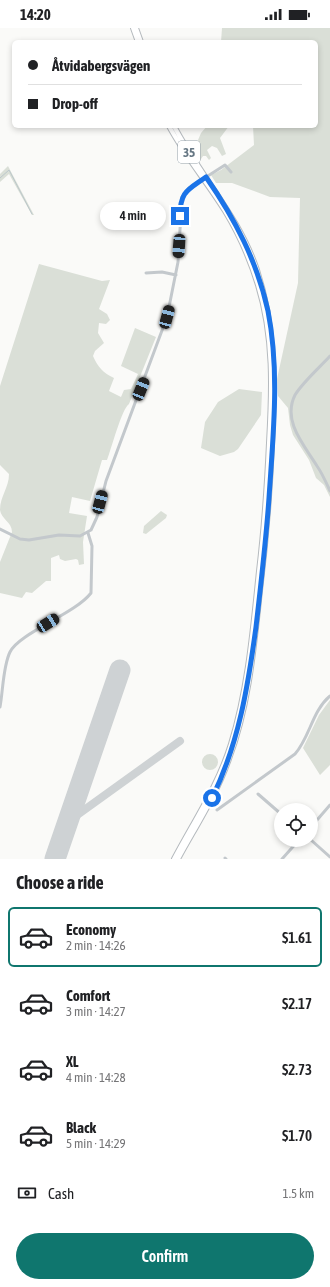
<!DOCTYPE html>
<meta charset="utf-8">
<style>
body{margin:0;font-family:"Asap Condensed",sans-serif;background:#f6f6f6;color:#202124;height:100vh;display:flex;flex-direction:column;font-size:15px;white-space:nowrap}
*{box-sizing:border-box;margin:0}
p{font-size:13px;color:#757577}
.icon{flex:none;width:22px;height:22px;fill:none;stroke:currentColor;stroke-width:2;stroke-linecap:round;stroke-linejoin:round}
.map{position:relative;height:831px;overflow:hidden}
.sheet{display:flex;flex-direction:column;background:#fff;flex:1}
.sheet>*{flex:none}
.banner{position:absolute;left:12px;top:12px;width:306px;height:88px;border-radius:6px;box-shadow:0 2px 6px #0003;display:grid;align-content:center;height:88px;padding:0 16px;background:#fff}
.buttons{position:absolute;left:274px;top:775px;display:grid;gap:8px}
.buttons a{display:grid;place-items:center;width:44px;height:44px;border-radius:50%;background:#fff;box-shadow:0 2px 6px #0003;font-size:20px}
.end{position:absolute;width:18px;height:18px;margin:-9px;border:5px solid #1a73e8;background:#fff;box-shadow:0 0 0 2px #fff}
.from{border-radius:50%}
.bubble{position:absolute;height:28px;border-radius:14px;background:#fff;box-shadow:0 2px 6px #0003;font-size:13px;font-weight:600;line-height:28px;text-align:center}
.car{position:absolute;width:12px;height:24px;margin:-12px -6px;border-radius:5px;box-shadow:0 0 3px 1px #0007;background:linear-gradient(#222 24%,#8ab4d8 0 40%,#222 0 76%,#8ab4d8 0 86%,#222 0)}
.banner b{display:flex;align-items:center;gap:14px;height:38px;font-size:15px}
.banner b+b{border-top:1px solid #e0e0e0}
.banner i{width:10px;height:10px;background:#202124}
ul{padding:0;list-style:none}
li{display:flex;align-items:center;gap:12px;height:60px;margin:0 8px 6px;padding:0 8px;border:2px solid transparent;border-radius:6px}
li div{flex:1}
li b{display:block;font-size:15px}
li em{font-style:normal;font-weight:600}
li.active{border-color:#0f766e}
li>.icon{width:36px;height:36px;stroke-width:1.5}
h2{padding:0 16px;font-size:18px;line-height:48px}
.pay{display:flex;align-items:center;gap:10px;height:44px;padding:0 16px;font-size:15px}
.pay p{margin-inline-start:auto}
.action{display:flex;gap:8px;margin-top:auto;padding:8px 16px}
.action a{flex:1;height:46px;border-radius:24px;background:#0f766e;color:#fff;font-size:16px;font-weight:600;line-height:46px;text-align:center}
.status{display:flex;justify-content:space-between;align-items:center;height:28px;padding:0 20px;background:#fff;direction:ltr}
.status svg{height:11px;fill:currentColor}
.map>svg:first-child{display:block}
</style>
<div class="status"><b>14:20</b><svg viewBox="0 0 49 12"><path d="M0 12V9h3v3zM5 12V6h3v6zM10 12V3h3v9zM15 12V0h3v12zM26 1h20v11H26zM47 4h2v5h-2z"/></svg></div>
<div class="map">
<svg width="330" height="831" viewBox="0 0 330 831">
<rect width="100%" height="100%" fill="#fafaf8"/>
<!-- green -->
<path fill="#dadfd7" d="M222,0H330V469L324,457L316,450L309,432L293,407L290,397L288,380L278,368L277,351L298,255L300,170L270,169L232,155H216L211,147L221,142L254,117L253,98H316V14H221Z
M207,98H229L220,110L226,126L222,128L217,120L212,118L207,122L211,130L209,132L206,128H203L199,134L193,124L201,105Z
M8,138L34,187H32L9,146L0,154V146Z
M39,236L102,253L110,252L99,281L107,286L110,292L106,296L99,295L98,305L104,315L95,323L93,328C98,339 103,345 114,350L109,363L121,369L124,362L131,361L138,346L121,338L135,300L156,309L129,376C122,380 111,422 107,432H102L90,473L72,469L69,485L87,488L83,514L84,536L79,537L78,532L76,531L65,533L60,531L59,527L51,530V553H46L32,565L26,564L22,570L0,565V534L12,504C12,494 1,491 0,482C0,468 9,460 9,446L0,437V358Z
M239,361L262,364L261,387L238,421L234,424L220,428L201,420L205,394L218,374Z
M161,483L167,487L166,490L146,506L143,505L144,498Z
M330,672V737L320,747L303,720L319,687Z
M202 734a8 8 0 1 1 16 0a8 8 0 1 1-16 0Z"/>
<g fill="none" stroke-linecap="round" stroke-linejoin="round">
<!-- stream -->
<path stroke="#bbc7cb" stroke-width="1" d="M0,150L9,142L32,186"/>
<!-- taxiway -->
<path stroke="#ced2d4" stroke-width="8" d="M67,797L73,790L180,713"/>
<!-- runway -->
<path stroke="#ced2d4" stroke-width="21" d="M55,831L120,642"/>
<defs>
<path id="major" d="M133,0L138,14
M136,0L141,14
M169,98C185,128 207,154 225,183C239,206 250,231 258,257C274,309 272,362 269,415C267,458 264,501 259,543C253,601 248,661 231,716C218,758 194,793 174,831
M174,98C200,148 239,188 257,242C276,300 275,356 272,416C270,465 266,514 260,563C254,619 249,678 229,731C217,766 196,798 178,831"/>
</defs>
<!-- major casing -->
<use href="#major" stroke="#b5babe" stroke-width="6"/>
<!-- minor -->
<path stroke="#c3c8cc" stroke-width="3" d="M146,245L162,244L176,247
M330,328C320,339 302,355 295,367C282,393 304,417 317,438C322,445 326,454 330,463
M0,501L20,511L29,512L59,507L80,508L91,502L97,489L106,453L167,289L178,234L182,169L189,160L225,137L231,144
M0,679C3,663 3,638 10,624C19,605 75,586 91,565L92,518L88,505
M258,766L281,786
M217,782L295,726C310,709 312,683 330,668
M311,799L330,777
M311,812L330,829
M225,830L226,831
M282,831L299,812"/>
<!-- major -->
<use href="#major" stroke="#fff" stroke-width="4"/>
</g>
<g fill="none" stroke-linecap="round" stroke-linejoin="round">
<!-- route -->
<path stroke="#1a73e8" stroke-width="5" d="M180,188C180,163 188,162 206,149C235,191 257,233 268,283C280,344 273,408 269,470C266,513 261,556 256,599C248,658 239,715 212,770"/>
</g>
<g text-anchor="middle" stroke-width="4" stroke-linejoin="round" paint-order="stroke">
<!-- shield labels -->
<rect fill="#fff" stroke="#939fa8" stroke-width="1" x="178" y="113" width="22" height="22" rx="3"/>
<g font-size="13" font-weight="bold" fill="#657683">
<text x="189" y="129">35</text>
</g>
</g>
</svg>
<div class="buttons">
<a><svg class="icon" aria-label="locate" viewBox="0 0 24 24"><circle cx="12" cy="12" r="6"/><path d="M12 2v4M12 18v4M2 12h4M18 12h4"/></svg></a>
</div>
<i class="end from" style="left:212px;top:770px"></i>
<i class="end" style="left:180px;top:188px"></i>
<div class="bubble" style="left:100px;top:174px;width:66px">4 min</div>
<i class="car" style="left:179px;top:218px;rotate:184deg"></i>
<i class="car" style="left:167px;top:289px;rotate:15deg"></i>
<i class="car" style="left:141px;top:361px;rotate:22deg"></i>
<i class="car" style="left:100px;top:474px;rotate:15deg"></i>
<i class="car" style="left:48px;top:595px;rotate:58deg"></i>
<div class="banner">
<b><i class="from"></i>Åtvidabergsvägen</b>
<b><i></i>Drop-off</b>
</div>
</div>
<section class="sheet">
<h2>Choose a ride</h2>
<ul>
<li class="active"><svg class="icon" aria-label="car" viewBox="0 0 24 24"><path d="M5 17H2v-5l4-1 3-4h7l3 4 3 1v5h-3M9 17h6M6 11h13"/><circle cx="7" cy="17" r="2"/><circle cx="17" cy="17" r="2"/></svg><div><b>Economy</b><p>2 min · 14:26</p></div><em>$1.61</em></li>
<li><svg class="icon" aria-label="car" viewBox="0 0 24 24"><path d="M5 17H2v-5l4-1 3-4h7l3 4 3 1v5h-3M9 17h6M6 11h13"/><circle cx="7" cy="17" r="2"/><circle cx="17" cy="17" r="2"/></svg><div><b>Comfort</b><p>3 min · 14:27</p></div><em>$2.17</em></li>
<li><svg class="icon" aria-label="car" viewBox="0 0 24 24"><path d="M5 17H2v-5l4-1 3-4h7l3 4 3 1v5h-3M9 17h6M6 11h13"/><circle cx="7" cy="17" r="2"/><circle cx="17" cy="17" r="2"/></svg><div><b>XL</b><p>4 min · 14:28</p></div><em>$2.73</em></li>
<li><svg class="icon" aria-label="car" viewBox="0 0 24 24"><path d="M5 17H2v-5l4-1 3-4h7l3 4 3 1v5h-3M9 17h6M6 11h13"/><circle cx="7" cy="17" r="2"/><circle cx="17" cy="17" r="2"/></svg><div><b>Black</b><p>5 min · 14:29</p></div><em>$1.70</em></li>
</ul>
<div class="pay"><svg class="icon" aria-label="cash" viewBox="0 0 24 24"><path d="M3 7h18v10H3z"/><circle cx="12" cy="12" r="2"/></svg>Cash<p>1.5 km</p></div>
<div class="action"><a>Confirm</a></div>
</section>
